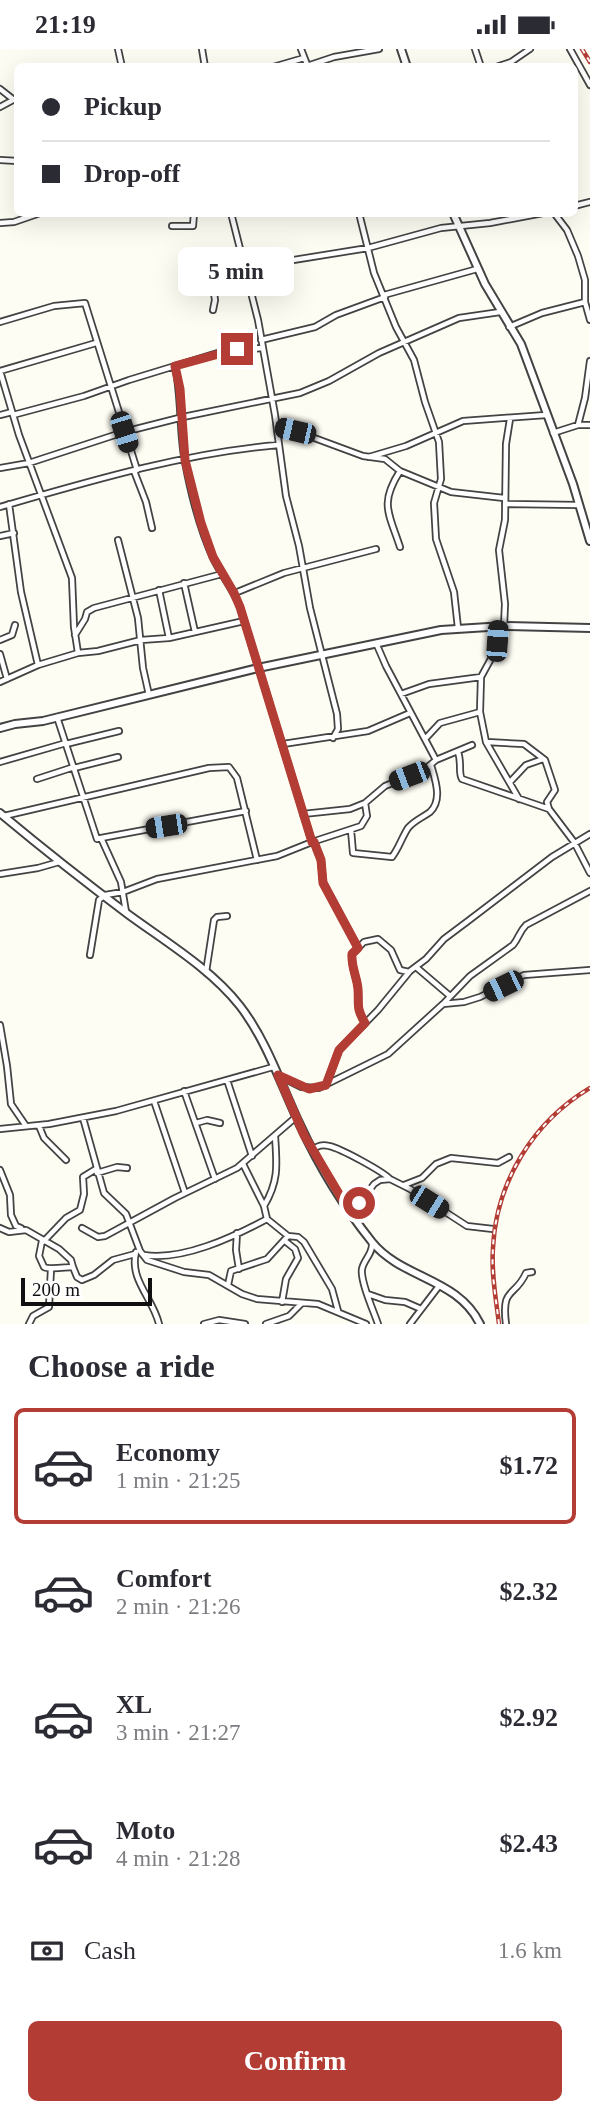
<!DOCTYPE html>
<meta charset="utf-8">
<style>
body{margin:0;font-family:"Times New Roman",serif;background:#f2f2f3;color:#2b2b33;height:100vh;display:flex;flex-direction:column;font-size:26px;white-space:nowrap}
*{box-sizing:border-box;margin:0}
p{font-size:23px;color:#7c7c81}
.icon{flex:none;width:38px;height:38px;fill:none;stroke:currentColor;stroke-width:2;stroke-linecap:round;stroke-linejoin:round}
.map{position:relative;height:1275px;overflow:hidden}
.details{display:flex;flex-direction:column;background:#fff;flex:1}
.details>*{flex:none}
.banner{position:absolute;left:14px;top:14px;width:564px;height:154px;border-radius:10px;box-shadow:0 7px 28px #0002;display:grid;align-content:center;height:154px;padding:0 28px;background:#fff}
.scale{position:absolute;left:21px;bottom:18px;width:131px;box-sizing:border-box;padding-left:7px;border:4px solid #101010;border-top:0;font-size:19px;line-height:24px;white-space:nowrap;color:#101010;-webkit-text-stroke:5px #fff;paint-order:stroke}
.end{position:absolute;width:32px;height:32px;margin:-16px;border:9px solid #b33c34;background:#fff;box-shadow:0 0 0 4px #fff}
.from{border-radius:50%}
.bubble{position:absolute;height:49px;border-radius:10px;background:#fff;box-shadow:0 7px 28px #0002;font-size:23px;font-weight:600;line-height:49px;text-align:center}
.car{position:absolute;width:21px;height:42px;margin:-21px -10px;border-radius:9px;box-shadow:0 0 5px 2px #0007;background:linear-gradient(#222 24%,#8ab4d8 0 40%,#222 0 76%,#8ab4d8 0 86%,#222 0)}
.banner b{display:flex;align-items:center;gap:24px;height:66px;font-size:26px}
.banner b+b{border-top:2px solid #e1e1e2}
.banner i{width:18px;height:18px;background:#2b2b33}
ul{padding:0;list-style:none}
li{display:flex;align-items:center;gap:21px;height:116px;margin:0 14px 10px;padding:0 14px;border:4px solid transparent;border-radius:10px}
li div{flex:1}
li b{display:block;font-size:26px}
li em{font-style:normal;font-weight:600}
li.current{border-color:#b33c34}
li>.icon{width:63px;height:63px;stroke-width:1.5}
h2{padding:0 28px;font-size:32px;line-height:84px}
.pay{display:flex;align-items:center;gap:18px;height:77px;padding:0 28px;font-size:26px}
.pay p{margin-inline-start:auto}
.cta{display:flex;gap:14px;margin-top:auto;padding:14px 28px}
.cta a{flex:1;height:80px;border-radius:10px;background:#b33c34;color:#fff;font-size:28px;font-weight:600;line-height:80px;text-align:center}
.status{display:flex;justify-content:space-between;align-items:center;height:49px;padding:0 35px;background:#fff;direction:ltr}
.status svg{height:19px;fill:currentColor}
.map>svg:first-child{display:block}
</style>
<div class="status"><b>21:19</b><svg viewBox="0 0 49 12"><path d="M0 12V9h3v3zM5 12V6h3v6zM10 12V3h3v9zM15 12V0h3v12zM26 1h20v11H26zM47 4h2v5h-2z"/></svg></div>
<div class="map">
<svg width="590" height="1275" viewBox="0 0 590 1275">
<rect width="100%" height="100%" fill="#fefdf4"/>
<g fill="none" stroke-linecap="round" stroke-linejoin="round">
<defs>
<path id="minor" d="M118,0L122,18
M202,0L205,18
M301,0L308,18
M475,0L481,18
M570,0L590,36
M307,17L334,8L379,0
M273,18L304,9
M496,18L511,13L530,0
M0,40L14,51L18,49
M0,58L13,51
M0,111L18,112
M574,157L590,153
M231,164L258,271L275,366L286,447L299,497L310,559L337,665L338,680L333,689
M359,164L374,224L396,278L414,311L425,353L439,393L441,430L434,454L436,490L454,543L458,579
M554,164L567,181L578,207L585,231V253L590,271
M0,174L14,173L40,164
M172,177H193L194,164
M211,224L215,251L213,261
M194,227L368,199L441,179L490,174L543,164
M384,246L477,220
M0,273L54,257L85,254L137,421
M509,278L542,264L585,253
M261,291L315,278L336,266L385,248
M0,322L19,386L72,529L74,578L78,604L38,616L0,633
M0,322L96,294
M0,366L12,363
M13,366L84,347L129,331L224,302L262,299
M578,376L585,349L590,312
M277,378L309,387L363,407L385,410L400,422L451,443L504,449
M553,384L578,376H590
M369,408L406,397L463,372L546,366
M0,419L29,414L124,383L183,368L300,344L329,332L379,304L459,269L500,263
M134,422L146,453L152,479
M400,422C379,455 389,464 400,498
M9,455L21,543L38,616
M505,455L579,456
M0,458C90,432 184,404 278,396
M0,487L14,484
M118,491L138,569L143,619L149,646
M184,534L195,583
M159,541L169,589
M235,544L284,524L376,500
M498,577L493,606L481,628L480,663L486,693L519,750
M504,577L505,555L499,501L505,471L506,395L510,370
M75,586L85,570L87,563L94,559L222,525
M0,591L12,586L15,576
M376,594L386,617L436,711
M78,604L98,602L141,591L169,589L244,572
M0,605L7,630
M401,645L429,635L481,628
M57,668L97,790L101,789L121,833L126,863
M425,690L440,674L480,663
M487,693L524,695L545,711L555,741L547,753L549,760
M66,695L119,682
M283,695L368,682L410,664
M458,703C462,714 458,724 462,730L549,760L574,793L590,824
M0,713L66,694
M74,719L118,708
M37,730L74,718
M510,733L526,716L543,710
M303,765L350,760L365,754
M4,767L209,719L229,718L237,729L257,811
M351,781L353,804L392,808C399,799 402,788 408,779C415,771 422,769 430,763C443,751 435,730 431,716
M101,789L246,762
M312,793L361,777L367,767L365,754L385,737L424,721L436,711L472,696
M314,793L321,811L323,833L358,899
M0,825L38,819L59,813
M90,906L99,851L105,846L123,843L157,830L277,807L312,793L240,558C233,540 222,527 214,511C200,481 191,445 185,413C179,382 182,350 175,317
M416,918L450,947
M206,923L214,871L217,868L227,867
M444,954L470,927L513,896C519,889 519,883 526,876L590,842
M365,974C356,959 359,956 358,940C357,928 351,918 352,905L364,893L378,890L391,901L400,921L409,923
M0,976L7,1017L11,1055L26,1077
M279,1027L301,1038L319,1039L388,1005L443,955L464,953L480,948L524,926L590,921
M227,1031L252,1107
M326,1036L339,1001L378,961L410,922L426,910L444,890L468,872L552,808L590,785
M184,1042L215,1130
M154,1052L185,1144
M83,1069L104,1144L126,1165L140,1202L147,1211L184,1223L209,1226L242,1245L257,1250L318,1255L366,1275
M196,1074L207,1071L220,1074
M39,1077L44,1089L66,1111
M0,1080L49,1075L116,1062L273,1018
M313,1100C318,1097 322,1095 329,1097C340,1099 382,1122 390,1130
M243,1115L264,1157L267,1170L288,1187L298,1188L304,1193L332,1240L338,1262
M0,1121L10,1146L11,1166L16,1177L21,1179
M97,1124L117,1118L127,1119
M404,1136L422,1129L436,1115L451,1109L498,1114L509,1108
M264,1157C279,1132 277,1116 275,1087
M348,1160L363,1150L374,1135L380,1131L390,1130L410,1140L467,1177L493,1180
M0,1179L9,1183L26,1181L59,1200L71,1211L73,1218
M82,1179L98,1188L105,1187L175,1149L237,1119L296,1068
M237,1184L236,1201L239,1220
M42,1192L39,1207L44,1218C49,1221 66,1218 73,1218L77,1228L82,1231L94,1226L113,1211L135,1205
M43,1193L66,1169L80,1161L84,1145L83,1128L96,1120
M372,1194C373,1205 364,1210 362,1220C360,1232 374,1263 378,1275
M136,1203C129,1231 153,1249 159,1275
M144,1206C183,1212 233,1188 267,1170
M228,1236L231,1222L267,1210L288,1187
M368,1245L385,1251L405,1253L421,1260
M282,1253L286,1230L298,1209L295,1200L285,1192
M29,1275L33,1267L49,1258L51,1220
M204,1275L219,1271L245,1275
M266,1275L289,1267L301,1255
M410,1275L439,1237
M506,1275C501,1237 515,1249 526,1224L532,1223"/>
<path id="tertiary" d="M401,0L407,18
M453,164L485,235L521,295L573,435L590,492
M0,679L15,675L43,672L258,619L441,581L504,577L590,579
M0,764C42,799 85,833 129,866C166,893 211,920 240,957C267,992 281,1036 300,1076C319,1117 344,1158 372,1193C402,1230 458,1229 480,1275"/>
</defs>
<!-- minor casing -->
<use href="#minor" stroke="#434343" stroke-width="8"/>
<!-- tertiary casing -->
<use href="#tertiary" stroke="#434343" stroke-width="10"/>
<!-- minor -->
<use href="#minor" stroke="#fff" stroke-width="4.5"/>
<!-- tertiary -->
<use href="#tertiary" stroke="#fff" stroke-width="6"/>
<defs>
<path id="rail" d="M582,0L590,13
M499,1275C496,1250 491,1224 493,1199C496,1133 533,1073 590,1039"/>
</defs>
<!-- rail casing -->
<use href="#rail" stroke="#b33c34" stroke-width="4.5"/>
<!-- rail -->
<use href="#rail" stroke="#fff" stroke-width="2" stroke-dasharray="5" stroke-linecap="butt"/>
</g>
<g fill="none" stroke-linecap="round" stroke-linejoin="round">
<!-- route -->
<path stroke="#b33c34" stroke-width="9" d="M237,300L175,317L180,340L185,411L201,474L213,508L234,544L240,558L312,793H314L321,811L323,834L358,899L352,905C351,918 357,928 358,940C359,956 356,959 365,974L339,1001L326,1036L309,1040L278,1026L304,1086L348,1160L359,1154"/>
</g>
</svg>
<div class="scale">200 m</div>
<i class="end from" style="left:359px;top:1154px"></i>
<i class="end" style="left:237px;top:300px"></i>
<div class="bubble" style="left:178px;top:198px;width:116px">5 min</div>
<i class="car" style="left:295px;top:382px;rotate:283deg"></i>
<i class="car" style="left:124px;top:383px;rotate:162deg"></i>
<i class="car" style="left:497px;top:592px;rotate:4deg"></i>
<i class="car" style="left:409px;top:727px;rotate:249deg"></i>
<i class="car" style="left:166px;top:777px;rotate:261deg"></i>
<i class="car" style="left:503px;top:937px;rotate:244deg"></i>
<i class="car" style="left:429px;top:1153px;rotate:122deg"></i>
<div class="banner">
<b><i class="from"></i>Pickup</b>
<b><i></i>Drop-off</b>
</div>
</div>
<section class="details">
<h2>Choose a ride</h2>
<ul>
<li class="current"><svg class="icon" aria-label="car" viewBox="0 0 24 24"><path d="M5 17H2v-5l4-1 3-4h7l3 4 3 1v5h-3M9 17h6M6 11h13"/><circle cx="7" cy="17" r="2"/><circle cx="17" cy="17" r="2"/></svg><div><b>Economy</b><p>1 min · 21:25</p></div><em>$1.72</em></li>
<li><svg class="icon" aria-label="car" viewBox="0 0 24 24"><path d="M5 17H2v-5l4-1 3-4h7l3 4 3 1v5h-3M9 17h6M6 11h13"/><circle cx="7" cy="17" r="2"/><circle cx="17" cy="17" r="2"/></svg><div><b>Comfort</b><p>2 min · 21:26</p></div><em>$2.32</em></li>
<li><svg class="icon" aria-label="car" viewBox="0 0 24 24"><path d="M5 17H2v-5l4-1 3-4h7l3 4 3 1v5h-3M9 17h6M6 11h13"/><circle cx="7" cy="17" r="2"/><circle cx="17" cy="17" r="2"/></svg><div><b>XL</b><p>3 min · 21:27</p></div><em>$2.92</em></li>
<li><svg class="icon" aria-label="car" viewBox="0 0 24 24"><path d="M5 17H2v-5l4-1 3-4h7l3 4 3 1v5h-3M9 17h6M6 11h13"/><circle cx="7" cy="17" r="2"/><circle cx="17" cy="17" r="2"/></svg><div><b>Moto</b><p>4 min · 21:28</p></div><em>$2.43</em></li>
</ul>
<div class="pay"><svg class="icon" aria-label="cash" viewBox="0 0 24 24"><path d="M3 7h18v10H3z"/><circle cx="12" cy="12" r="2"/></svg>Cash<p>1.6 km</p></div>
<div class="cta"><a>Confirm</a></div>
</section>
